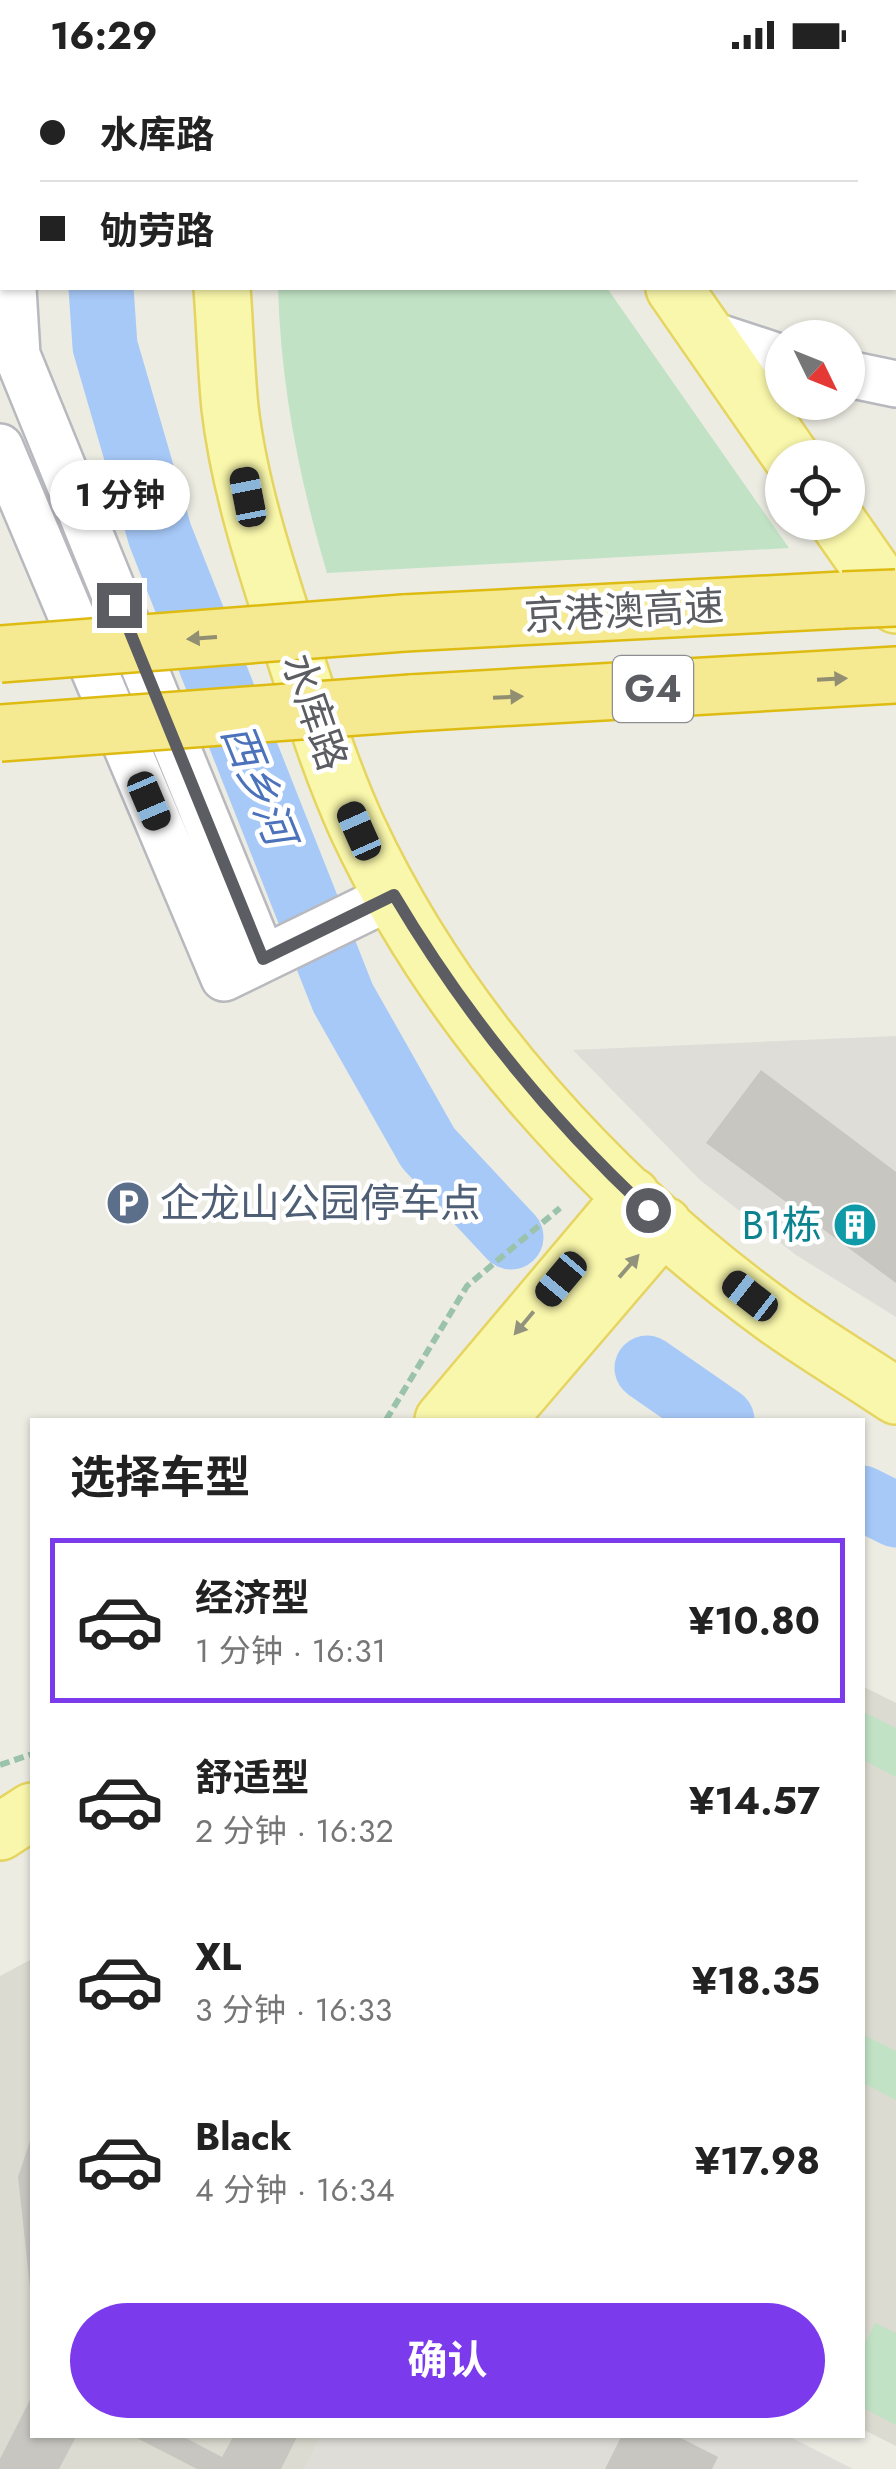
<!DOCTYPE html>
<html lang="zh">
<meta charset="utf-8">
<style>
body{margin:0;font-family:Jost,"Noto Sans SC",sans-serif;background:#f2f2f2;color:#222;height:100vh;display:flex;flex-direction:column;font-size:38px;white-space:nowrap}
*{box-sizing:border-box;margin:0}
p{font-size:32px;color:#767676}
.icon{flex:none;width:55px;height:55px;fill:none;stroke:currentColor;stroke-width:2;stroke-linecap:round;stroke-linejoin:round}
.map{position:relative;flex:1;overflow:hidden}
.drawer{position:absolute;left:30px;top:1348px;width:835px;height:1020px;display:flex;flex-direction:column;background:#fff;border-radius:0px;box-shadow:0 2px 8px #0004}
.drawer>*{flex:none}
.hud{position:absolute;left:0px;top:0px;width:898px;height:220px;box-shadow:0 2px 8px #0004;display:grid;align-content:center;height:220px;padding:0 40px;background:#fff}
.needle{width:65px;rotate:133deg}
.buttons{position:absolute;left:765px;top:250px;display:grid;gap:20px}
.buttons a{display:grid;place-items:center;width:100px;height:100px;border-radius:50%;background:#fff;box-shadow:0 2px 8px #0004;font-size:50px}
.end{position:absolute;width:45px;height:45px;margin:-22px;border:12px solid #5b5d62;background:#fff;box-shadow:0 0 0 5px #fff}
.from{border-radius:50%}
.bubble{position:absolute;height:70px;border-radius:35px;background:#fff;box-shadow:0 2px 8px #0004;font-size:32px;font-weight:700;line-height:70px;text-align:center}
.car{position:absolute;width:30px;height:60px;margin:-30px -15px;border-radius:12px;box-shadow:0 0 8px 2px #0007;background:linear-gradient(#222 24%,#8ab4d8 0 40%,#222 0 76%,#8ab4d8 0 86%,#222 0)}
.hud b{display:flex;align-items:center;gap:35px;height:95px;font-size:38px}
.hud b+b{border-top:2px solid #e0e0e0}
.hud i{width:25px;height:25px;background:#222}
ul{padding:0;list-style:none}
li{display:flex;align-items:center;gap:30px;height:165px;margin:0 20px 15px;padding:0 20px;border:5px solid transparent;border-radius:0px}
li div{flex:1}
li b{display:block;font-size:38px}
li em{font-style:normal;font-weight:700}
li.selected{border-color:#7c3aed}
li>.icon{width:90px;height:90px;stroke-width:1.5}
h2{padding:0 40px;font-size:45px;line-height:120px}
.button{display:flex;gap:20px;margin-top:auto;padding:20px 40px}
.button a{flex:1;height:115px;border-radius:60px;background:#7c3aed;color:#fff;font-size:40px;font-weight:700;line-height:115px;text-align:center}
.status{display:flex;justify-content:space-between;align-items:center;height:70px;padding:0 50px;background:#fff;direction:ltr}
.status svg{height:28px;fill:currentColor}
.map>svg:first-child{display:block}
</style>
<div class="status"><b>16:29</b><svg viewBox="0 0 49 12"><path d="M0 12V9h3v3zM5 12V6h3v6zM10 12V3h3v9zM15 12V0h3v12zM26 1h20v11H26zM47 4h2v5h-2z"/></svg></div>
<div class="map">
<svg width="896" height="2399" viewBox="0 0 896 2399">
<rect width="100%" height="100%" fill="#ecece3"/>
<!-- industrial -->
<path fill="#deddd7" d="M896,966V1247L796,1185L700,1110L573,980Z
M322,2365H786L853,2399H304Z"/>
<!-- education -->
<path fill="#dcdbd1" d="M862,1616L896,1633V2376L862,2359Z
M32,1889V2365H322L304,2399H0V1906Z"/>
<!-- green -->
<path fill="#c1e2c5" d="M278,218H607L789,478L327,503C299,408 281,317 278,218Z
M862,1641L896,1658V1707L863,1690Z
M862,1964L896,1981V2030L863,2013Z
M875,2253L896,2263V2355L863,2338V2277Z"/>
<g fill="none" stroke-linecap="round" stroke-linejoin="round">
<!-- river -->
<path stroke="#a7c9f8" stroke-width="65" d="M104,2V0
M101,218L105,276L160,465L343,928L428,1078L511,1167
M647,1298L722,1350
M862,1428L896,1445"/>
</g>
<!-- building -->
<path fill="#c8c6c0" d="M761,1000L896,1102V1213L706,1073Z
M32,2065V2217H30L18,2107Z
M32,2326V2365H77L59,2399H0V2389Z
M131,2365H180L222,2387L234,2365H298L281,2399H197Z
M622,2365H675L718,2387L712,2399H605Z"/>
<g fill="none" stroke-linecap="round" stroke-linejoin="round">
<defs>
<path id="minor" d="M0,9L2,50
M13,218L17,285L263,889
M706,263L782,288
M848,304L896,314
M0,377L224,908L394,825"/>
<path id="major" d="M533,0L534,2
M248,2V0
M222,218C225,258 226,298 230,338C240,423 269,506 295,587C314,645 332,702 357,757C447,951 604,1122 776,1247C815,1275 856,1299 896,1326
M674,218L792,388
M838,452L896,535
M443,1350L632,1126
M497,1350L664,1155
M0,1762L32,1741"/>
<path id="highway" d="M404,553L843,530
M411,633L896,605"/>
</defs>
<!-- minor casing -->
<use href="#minor" stroke="#b8b9be" stroke-width="50"/>
<!-- major casing -->
<use href="#major" stroke="#e6d461" stroke-width="60"/>
<!-- highway casing -->
<use href="#highway" stroke="#debb11" stroke-width="60"/>
<!-- path -->
<path stroke="#9bc2ab" stroke-width="6" stroke-dasharray="10 5" stroke-linecap="butt" d="M386,1350L467,1216L560,1138
M0,1695L32,1684"/>
<!-- minor -->
<use href="#minor" stroke="#fff" stroke-width="45"/>
<!-- major -->
<use href="#major" stroke="#f9f7ab" stroke-width="55"/>
<!-- highway -->
<use href="#highway" stroke="#f5e991" stroke-width="55"/>
<defs>
<path id="highway-bridge" d="M843,530L896,528
M0,584L404,553
M0,663L411,633"/>
</defs>
<!-- highway-bridge casing -->
<use href="#highway-bridge" stroke="#debb11" stroke-width="60" stroke-linecap="butt"/>
<!-- highway-bridge -->
<use href="#highway-bridge" stroke="#f5e991" stroke-width="55"/>
</g>
<!-- one-way arrows -->
<defs><path id="oneway-solid" d="M-6-.8H1V-3.2L6.5 0L1 3.2V.8H-6Z" transform="scale(2.5)"/></defs>
<g fill="#918e72">
<use href="#oneway-solid" transform="translate(202 568) rotate(176)"/>
<use href="#oneway-solid" transform="translate(832 609) rotate(-3)"/>
<use href="#oneway-solid" transform="translate(508 627) rotate(-3)"/>
</g>
<g fill="#92937c">
<use href="#oneway-solid" transform="translate(629 1196) rotate(-49)"/>
<use href="#oneway-solid" transform="translate(524 1253) rotate(130)"/>
</g>
<g fill="none" stroke-linecap="round" stroke-linejoin="round">
<!-- route -->
<path stroke="#5b5d62" stroke-width="12" d="M119,535L263,889L394,825C464,943 548,1047 648,1140"/>
</g>
<!-- icons -->
<defs>
<symbol id="parking-disc" viewBox="-11 -11 22 22"><circle r="9.5" fill="#5c6f8a" stroke="#fff"/><path d="M-3.5-5.5H1a3.5 3.5 0 0 1 0 7H-1V5.5H-3.5ZM-1-3.4V-.6H.8a1.4 1.4 0 0 0 0-2.8Z" fill="#fff"/></symbol>
<symbol id="building-disc" viewBox="-11 -11 22 22"><circle r="9.5" fill="#0f9aa8" stroke="#fff"/><path d="M-4-6H4V6H1V3H-1V6H-4ZM-2.5-4.3h1.7v1.8h-1.7ZM.8-4.3h1.7v1.8H.8ZM-2.5-1h1.7V.8h-1.7ZM.8-1h1.7V.8H.8Z" fill="#fff"/></symbol>
</defs>
<g fill-rule="evenodd">
<use href="#parking-disc" x="103" y="1108" width="50" height="50"/>
<use href="#building-disc" x="830" y="1130" width="50" height="50"/>
</g>
<g text-anchor="middle" stroke-width="9" stroke-linejoin="round" paint-order="stroke">
<!-- shield labels -->
<rect fill="#fff" stroke="#8c8e91" stroke-width="2.5" x="613" y="586" width="80" height="66" rx="8"/>
<g font-size="38" font-weight="bold" fill="#5b5d62">
<text x="653" y="632">G4</text>
</g>
<!-- street labels -->
<g font-size="40" fill="#5b5d62" stroke="#fff">
<text transform="translate(624 541) rotate(-3)" y="14">京港澳高速</text>
<text transform="translate(315 642) rotate(71)" y="14">水库路</text>
</g>
<!-- service labels -->
<g font-size="40" fill="#4e5e75" stroke="#fff" text-anchor="start">
<text x="160" y="1147">企龙山公园停车点</text>
</g>
<!-- culture labels -->
<g font-size="40" fill="#0d838f" stroke="#fff" text-anchor="end">
<text x="822" y="1169">B1栋</text>
</g>
<!-- water labels -->
<g font-size="42" font-style="italic" fill="#4b72ba" stroke="#fff">
<text transform="translate(259 714) rotate(68)" y="15">西乡河</text>
</g>
</g>
</svg>
<div class="buttons">
<a><svg class="needle" viewBox="-14 -14 28 28"><path d="M0-13l5 13h-10z" fill="#e53935"/><path d="M0 13l5-13h-10z" fill="#767676"/></svg></a>
<a><svg class="icon" aria-label="locate" viewBox="0 0 24 24"><circle cx="12" cy="12" r="6"/><path d="M12 2v4M12 18v4M2 12h4M18 12h4"/></svg></a>
</div>
<i class="end from" style="left:648px;top:1140px"></i>
<i class="end" style="left:119px;top:535px"></i>
<div class="bubble" style="left:50px;top:390px;width:140px">1 分钟</div>
<i class="car" style="left:248px;top:427px;rotate:349deg"></i>
<i class="car" style="left:149px;top:731px;rotate:157deg"></i>
<i class="car" style="left:359px;top:761px;rotate:336deg"></i>
<i class="car" style="left:561px;top:1209px;rotate:220deg"></i>
<i class="car" style="left:750px;top:1226px;rotate:308deg"></i>
<div class="hud">
<b><i class="from"></i>水库路</b>
<b><i></i>劬劳路</b>
</div>
<section class="drawer">
<h2>选择车型</h2>
<ul>
<li class="selected"><svg class="icon" aria-label="car" viewBox="0 0 24 24"><path d="M5 17H2v-5l4-1 3-4h7l3 4 3 1v5h-3M9 17h6M6 11h13"/><circle cx="7" cy="17" r="2"/><circle cx="17" cy="17" r="2"/></svg><div><b>经济型</b><p>1 分钟 · 16:31</p></div><em>¥10.80</em></li>
<li><svg class="icon" aria-label="car" viewBox="0 0 24 24"><path d="M5 17H2v-5l4-1 3-4h7l3 4 3 1v5h-3M9 17h6M6 11h13"/><circle cx="7" cy="17" r="2"/><circle cx="17" cy="17" r="2"/></svg><div><b>舒适型</b><p>2 分钟 · 16:32</p></div><em>¥14.57</em></li>
<li><svg class="icon" aria-label="car" viewBox="0 0 24 24"><path d="M5 17H2v-5l4-1 3-4h7l3 4 3 1v5h-3M9 17h6M6 11h13"/><circle cx="7" cy="17" r="2"/><circle cx="17" cy="17" r="2"/></svg><div><b>XL</b><p>3 分钟 · 16:33</p></div><em>¥18.35</em></li>
<li><svg class="icon" aria-label="car" viewBox="0 0 24 24"><path d="M5 17H2v-5l4-1 3-4h7l3 4 3 1v5h-3M9 17h6M6 11h13"/><circle cx="7" cy="17" r="2"/><circle cx="17" cy="17" r="2"/></svg><div><b>Black</b><p>4 分钟 · 16:34</p></div><em>¥17.98</em></li>
</ul>
<div class="button"><a>确认</a></div>
</section>
</div>
